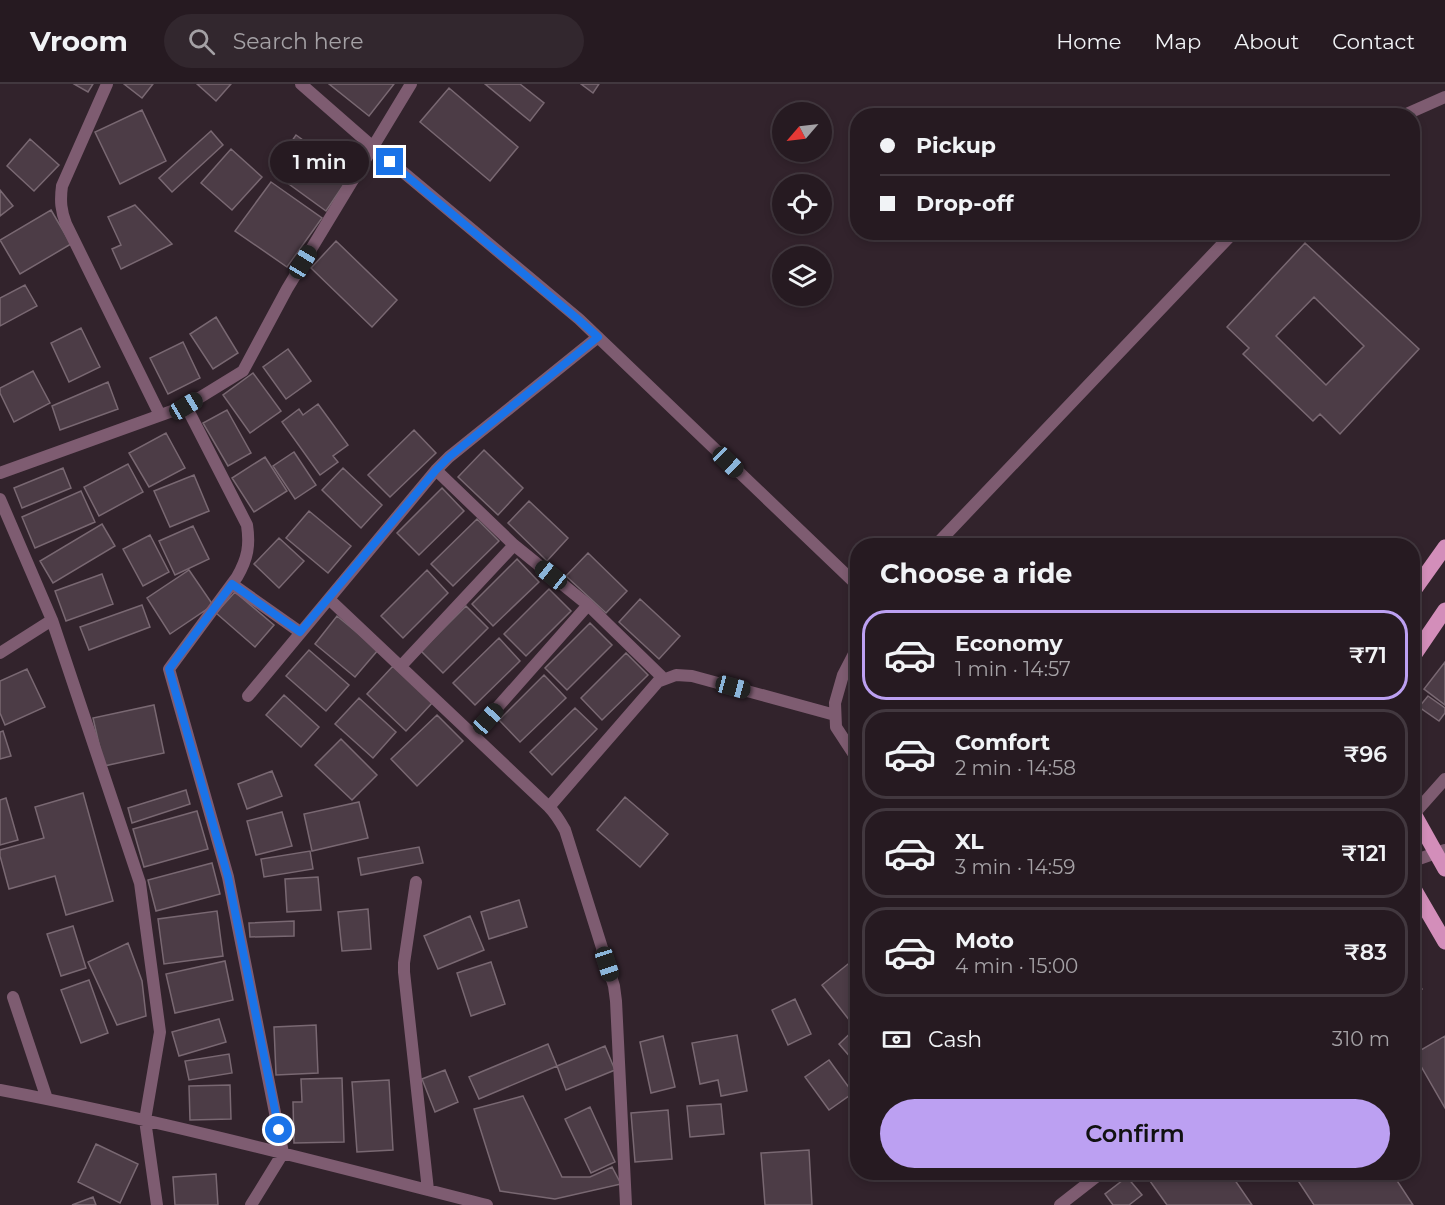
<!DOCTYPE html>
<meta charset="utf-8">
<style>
body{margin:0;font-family:Montserrat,sans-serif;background:#32272e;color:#f1f3f6;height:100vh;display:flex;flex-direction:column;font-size:22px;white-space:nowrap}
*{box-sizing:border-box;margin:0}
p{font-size:20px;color:#a4a1a5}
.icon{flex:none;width:33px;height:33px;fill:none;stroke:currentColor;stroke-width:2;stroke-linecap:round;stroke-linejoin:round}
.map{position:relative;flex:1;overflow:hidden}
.drawer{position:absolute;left:850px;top:454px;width:570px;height:642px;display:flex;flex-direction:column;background:#261a21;border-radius:24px;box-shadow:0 3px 9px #0003,0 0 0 2px #42383f}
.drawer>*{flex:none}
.hud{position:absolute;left:850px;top:24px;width:570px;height:132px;border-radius:24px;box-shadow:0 3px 9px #0003,0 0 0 2px #42383f;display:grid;align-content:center;height:132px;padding:0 30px;background:#261a21}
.needle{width:39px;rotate:242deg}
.controls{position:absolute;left:772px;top:18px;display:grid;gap:12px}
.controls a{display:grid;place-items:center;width:60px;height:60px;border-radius:50%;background:#261a21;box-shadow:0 3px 9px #0003,0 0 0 2px #42383f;font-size:30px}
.end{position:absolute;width:27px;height:27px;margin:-14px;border:8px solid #1a73e8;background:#fff;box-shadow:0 0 0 3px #fff}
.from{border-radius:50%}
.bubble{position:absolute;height:42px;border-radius:21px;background:#261a21;box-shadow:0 3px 9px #0003,0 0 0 2px #42383f;font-size:20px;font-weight:600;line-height:42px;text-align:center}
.car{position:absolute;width:18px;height:36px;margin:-18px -9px;border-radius:8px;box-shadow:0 0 4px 2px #0007;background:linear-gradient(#222 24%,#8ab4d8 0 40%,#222 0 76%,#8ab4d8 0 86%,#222 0)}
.hud b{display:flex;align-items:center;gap:21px;height:57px;font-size:22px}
.hud b+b{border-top:2px solid #42383f}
.hud i{width:15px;height:15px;background:#f1f3f6}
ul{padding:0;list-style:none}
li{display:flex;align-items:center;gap:18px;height:90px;margin:0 12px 9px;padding:0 18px;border:3px solid #42383f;border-radius:24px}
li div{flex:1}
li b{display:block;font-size:22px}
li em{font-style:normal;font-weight:600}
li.active{border-color:#bca0f2}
li>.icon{width:54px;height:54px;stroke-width:1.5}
h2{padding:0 30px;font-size:27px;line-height:72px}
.pay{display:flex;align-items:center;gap:15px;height:66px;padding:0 30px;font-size:22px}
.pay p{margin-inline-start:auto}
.cta{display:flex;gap:12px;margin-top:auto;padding:12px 30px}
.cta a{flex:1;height:69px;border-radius:36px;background:#bca0f2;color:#111;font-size:24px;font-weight:600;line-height:69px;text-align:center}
header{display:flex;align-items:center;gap:36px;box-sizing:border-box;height:84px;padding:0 30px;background:#261a21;border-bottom:2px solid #42383f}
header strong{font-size:28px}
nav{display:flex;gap:33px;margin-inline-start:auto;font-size:21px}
.search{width:420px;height:54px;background:#32272e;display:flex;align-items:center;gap:15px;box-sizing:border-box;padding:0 21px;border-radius:33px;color:#a4a1a5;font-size:22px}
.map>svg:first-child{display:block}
</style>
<header>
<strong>Vroom</strong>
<div class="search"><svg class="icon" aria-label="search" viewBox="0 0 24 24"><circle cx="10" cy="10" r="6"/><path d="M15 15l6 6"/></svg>Search here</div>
<nav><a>Home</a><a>Map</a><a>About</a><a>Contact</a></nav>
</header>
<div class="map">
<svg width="1445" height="1121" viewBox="0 0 1445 1121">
<rect width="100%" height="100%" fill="#32232c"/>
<!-- building -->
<path fill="#4c3c46" stroke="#796872" stroke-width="1.5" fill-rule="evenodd" d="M74,0H93L88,8Z
M124,0H153L142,14Z
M197,0H231L216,17Z
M329,0H394L369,32Z
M485,0H520L544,19L530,37Z
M581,0H599L593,9Z
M449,4L518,63L490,97L420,38Z
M142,26L166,77L120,100L95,48Z
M211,47L223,61L172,108L159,94Z
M296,51L351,90L326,127L271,87Z
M30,55L59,81L34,107L7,82Z
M231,65L262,93L232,126L201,99Z
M271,98L322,134L287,183L235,147Z
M0,106L13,122L0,132Z
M135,121L172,160L121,185L112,165L121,161L108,133Z
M51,126L71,160L20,190L0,156Z
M336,157L397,216L372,243L311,184Z
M1305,159L1419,265L1340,350L1320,330L1313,337L1243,270L1249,264L1227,243ZM1314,213L1364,262L1326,301L1276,252Z
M25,201L37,222L0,242V214Z
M216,233L238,269L213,285L190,250Z
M81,244L100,283L69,298L51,259Z
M183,258L200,294L168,310L150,274Z
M288,265L311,297L286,315L263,283Z
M33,287L50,319L14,338L0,309V304Z
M253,289L281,327L250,349L223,311Z
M108,298L118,325L60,346L52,322Z
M318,320L348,361L333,372L338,378L320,391L282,338L299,325L303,331Z
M227,326L251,369L228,382L203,339Z
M414,346L436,369L390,413L368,391Z
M166,349L185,384L149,403L129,369Z
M484,366L523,404L498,431L458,393Z
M294,368L316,401L295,415L273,382Z
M265,373L287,407L254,428L232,394Z
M128,380L143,408L99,432L84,403Z
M63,384L71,404L22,424L14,404Z
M343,384L382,421L361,444L322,406Z
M194,391L209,427L170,443L154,407Z
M442,404L464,427L419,471L397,449Z
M81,407L95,438L35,464L22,433Z
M529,417L568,454L547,477L508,439Z
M309,427L351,462L328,489L286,454Z
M477,435L499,457L453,502L431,480Z
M102,440L115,462L53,499L40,477Z
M193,442L209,475L175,491L159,457Z
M150,451L169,488L143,502L123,465Z
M279,454L304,477L279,504L254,480Z
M588,469L627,507L606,529L566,492Z
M517,475L539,498L493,542L472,520Z
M189,486L213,521L170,550L147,514Z
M427,486L448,509L403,554L381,532Z
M102,490L113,520L66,537L55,507Z
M549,505L571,527L526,572L504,550Z
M235,508L274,541L255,563L216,529Z
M640,515L680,552L659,575L619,538Z
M142,521L150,543L89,566L80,543Z
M466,522L488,544L443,589L421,567Z
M337,532L378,566L355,593L315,560Z
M590,539L612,561L567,606L545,584Z
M499,554L520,577L475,621L453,599Z
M309,566L349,601L326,627L286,592Z
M626,569L648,591L602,636L581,614Z
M1445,578V621L1424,605Z
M393,582L433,618L406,647L367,610Z
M27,585L45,623L5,641L0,629V597Z
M544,591L566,614L520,658L499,636Z
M284,611L319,643L301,663L266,631Z
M1428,612L1445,624V629L1439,637L1419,623Z
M359,614L396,648L373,674L335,640Z
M154,621L164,669L104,682L93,634Z
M575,624L597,645L552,691L530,668Z
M437,631L463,657L417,702L391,675Z
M3,647L11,672L0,675V648Z
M341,655L377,691L352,716L315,681Z
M272,687L282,712L247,725L238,700Z
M186,706L190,720L132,739L128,724Z
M83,709L113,817L66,831L55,792L9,805L0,772V766L44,754L35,723Z
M625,713L668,750L640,783L597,746Z
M6,714L18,756L0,761V716Z
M359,718L368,754L312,767L304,730Z
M197,727L208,765L144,783L133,745Z
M282,728L292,762L256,771L247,737Z
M419,763L423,779L361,791L358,774Z
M310,767L313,785L264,793L261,775Z
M212,779L220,810L156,827L148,796Z
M318,793L321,826L287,828L285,795Z
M519,816L527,843L489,855L481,828Z
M368,825L371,865L342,867L338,828Z
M217,827L223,872L164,880L158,835Z
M470,832L484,866L438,885L424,852Z
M294,837V852L250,853L249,839Z
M73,842L86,884L61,892L47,850Z
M128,859L142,897L146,932L117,941L88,878Z
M858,872V930L850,937L822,901Z
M225,877L233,916L175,929L166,890Z
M491,878L505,920L471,932L457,889Z
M1413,891L1422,905L1413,911Z
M89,896L108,949L81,959L61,906Z
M795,915L811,950L788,961L772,926Z
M219,935L226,958L179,972L172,948Z
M316,941L318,989L276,991L274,943Z
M858,942V982L839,960Z
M737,951L747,1007L721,1012L718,996L700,1000L692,959Z
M663,952L675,1003L651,1009L640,958Z
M1445,952V1024L1414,970Z
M548,960L557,982L479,1015L469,993Z
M605,962L615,986L566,1006L557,982Z
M229,970L232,989L189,996L185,977Z
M829,976L853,1009L829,1026L805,993Z
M445,986L458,1018L435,1028L422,995Z
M342,994L344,1058L294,1059L293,1018H302L301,995Z
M389,996L393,1066L357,1068L352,998Z
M230,1001L231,1035L190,1036L189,1002Z
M523,1012L562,1093H590L612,1083L621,1100L555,1115L500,1107L474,1025Z
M721,1020L724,1050L690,1053L687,1022Z
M590,1023L615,1078L591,1089L565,1035Z
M668,1026L672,1075L635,1078L631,1029Z
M96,1060L138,1080L120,1119L78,1098Z
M809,1066L812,1121H765L761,1069Z
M1146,1089H1230L1252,1121H1167L1145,1090Z
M1293,1089H1392L1413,1121H1314Z
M216,1090L218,1121H175L173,1093Z
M1127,1093L1142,1111L1129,1121H1113L1105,1110Z
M93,1113L96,1121H72Z"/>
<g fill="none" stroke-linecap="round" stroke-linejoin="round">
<!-- minor -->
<path stroke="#7e5c71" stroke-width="12" d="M107,0L62,102C60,117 61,127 66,140L160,331
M301,0L373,63L579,235L858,502
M1402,32L1445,13
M186,322L247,441C250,461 248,474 237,493L169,585L228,793L283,1069L251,1121
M436,386L514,461L588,521L662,593
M0,389L186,322L243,287L287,205L411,0
M0,415L52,536
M935,462L1234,148
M232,500L300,548
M329,515L549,723C556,730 560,737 565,746L614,902L616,917L626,1121
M858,562L843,591L835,619L836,643L853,669L858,674
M0,569L52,536L140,799L160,948L145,1036L157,1121
M401,582L514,461
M248,612L436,386L449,373L598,253
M473,651L588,521
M549,723L662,593L660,597L676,591L692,592L835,631
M1413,731L1445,695
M1413,777L1445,766
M416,798L404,879V888L428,1106
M13,913L47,1015
M0,1006C164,1037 325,1080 487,1121
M1060,1121L1101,1089"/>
<!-- primary -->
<path stroke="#d38eba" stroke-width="15" d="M1413,508L1445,463
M1413,573L1445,526
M1413,803L1445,858"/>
<!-- primary-bridge -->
<path stroke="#d38eba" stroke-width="15" d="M1413,728L1445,785"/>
</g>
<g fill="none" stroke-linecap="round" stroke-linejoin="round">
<!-- route -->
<path stroke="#1a73e8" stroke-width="8" d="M279,1046L228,793L169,585L232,500L300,548L436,386L449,373L598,253L579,236L390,78"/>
</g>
</svg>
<div class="controls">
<a><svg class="needle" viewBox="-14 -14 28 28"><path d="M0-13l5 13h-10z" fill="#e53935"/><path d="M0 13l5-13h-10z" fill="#a4a1a5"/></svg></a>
<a><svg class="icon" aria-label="locate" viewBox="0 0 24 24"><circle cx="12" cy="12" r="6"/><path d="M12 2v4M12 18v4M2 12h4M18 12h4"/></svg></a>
<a><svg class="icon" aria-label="layers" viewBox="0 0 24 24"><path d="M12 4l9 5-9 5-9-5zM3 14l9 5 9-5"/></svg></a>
</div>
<i class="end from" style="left:279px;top:1046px"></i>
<i class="end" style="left:390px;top:78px"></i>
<div class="bubble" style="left:270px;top:57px;width:99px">1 min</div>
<i class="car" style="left:303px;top:178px;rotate:31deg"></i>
<i class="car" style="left:186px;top:322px;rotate:59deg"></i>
<i class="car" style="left:728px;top:378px;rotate:134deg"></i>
<i class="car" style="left:551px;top:491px;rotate:309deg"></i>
<i class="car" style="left:733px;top:603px;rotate:105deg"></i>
<i class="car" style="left:488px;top:635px;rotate:42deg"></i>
<i class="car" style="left:607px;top:880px;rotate:162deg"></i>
<div class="hud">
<b><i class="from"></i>Pickup</b>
<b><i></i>Drop-off</b>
</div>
<section class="drawer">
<h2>Choose a ride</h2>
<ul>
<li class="active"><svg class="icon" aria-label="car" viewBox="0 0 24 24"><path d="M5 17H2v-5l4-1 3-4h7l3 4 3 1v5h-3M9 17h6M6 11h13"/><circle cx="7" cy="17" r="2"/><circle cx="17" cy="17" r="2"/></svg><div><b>Economy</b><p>1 min · 14:57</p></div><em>₹71</em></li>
<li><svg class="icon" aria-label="car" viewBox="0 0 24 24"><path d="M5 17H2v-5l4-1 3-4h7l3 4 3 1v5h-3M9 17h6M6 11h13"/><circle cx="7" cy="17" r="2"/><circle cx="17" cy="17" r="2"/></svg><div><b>Comfort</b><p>2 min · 14:58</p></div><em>₹96</em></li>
<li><svg class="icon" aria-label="car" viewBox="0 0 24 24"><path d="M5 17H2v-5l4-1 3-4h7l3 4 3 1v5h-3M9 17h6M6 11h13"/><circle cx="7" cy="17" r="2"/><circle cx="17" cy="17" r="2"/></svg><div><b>XL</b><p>3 min · 14:59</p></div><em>₹121</em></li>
<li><svg class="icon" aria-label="car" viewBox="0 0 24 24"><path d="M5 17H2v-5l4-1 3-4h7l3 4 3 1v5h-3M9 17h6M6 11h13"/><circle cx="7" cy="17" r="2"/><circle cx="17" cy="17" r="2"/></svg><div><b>Moto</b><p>4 min · 15:00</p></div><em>₹83</em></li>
</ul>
<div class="pay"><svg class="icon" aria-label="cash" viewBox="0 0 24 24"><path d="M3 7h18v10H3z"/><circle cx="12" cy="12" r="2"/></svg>Cash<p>310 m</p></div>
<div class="cta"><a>Confirm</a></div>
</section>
</div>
